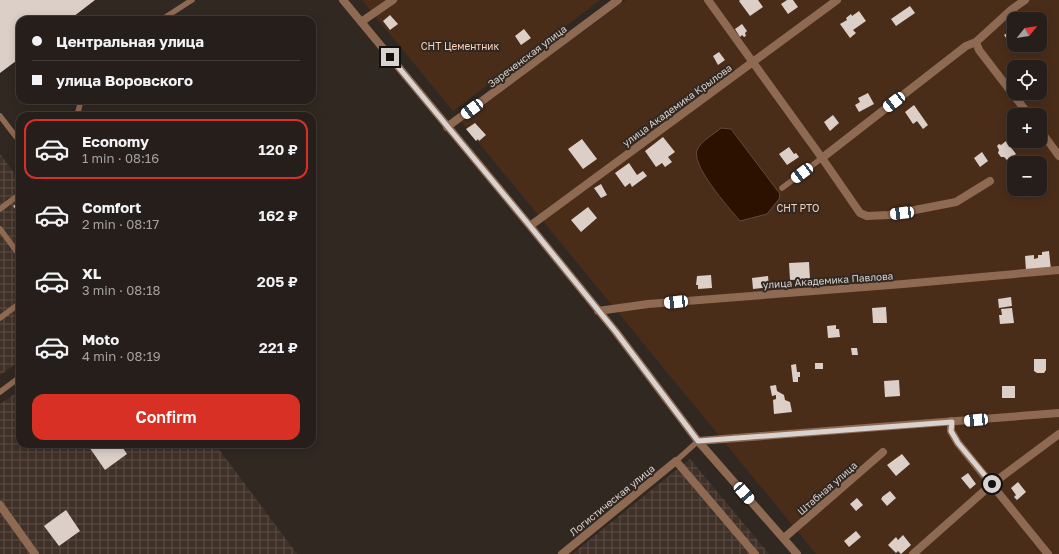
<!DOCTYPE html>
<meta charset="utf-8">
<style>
body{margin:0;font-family:"Golos Text",sans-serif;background:#2e2723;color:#f1f3f6;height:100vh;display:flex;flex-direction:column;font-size:15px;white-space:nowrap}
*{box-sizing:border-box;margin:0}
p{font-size:13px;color:#a4a2a2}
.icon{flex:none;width:22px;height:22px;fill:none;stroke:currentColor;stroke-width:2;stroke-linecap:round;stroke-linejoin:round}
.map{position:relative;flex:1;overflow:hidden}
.side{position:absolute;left:16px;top:112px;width:300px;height:336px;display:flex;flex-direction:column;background:#261e1a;border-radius:12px;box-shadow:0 2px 10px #0003,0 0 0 1px #423c39}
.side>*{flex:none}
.top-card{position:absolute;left:16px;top:16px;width:300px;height:88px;border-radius:12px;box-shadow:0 2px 10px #0003,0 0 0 1px #423c39;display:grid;align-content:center;height:88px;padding:0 16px;background:#261e1a}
.needle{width:26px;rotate:60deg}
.tools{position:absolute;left:1007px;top:12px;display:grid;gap:8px}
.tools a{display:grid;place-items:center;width:40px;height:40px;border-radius:8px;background:#261e1a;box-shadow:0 2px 10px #0003,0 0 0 1px #423c39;font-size:20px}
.end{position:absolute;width:18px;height:18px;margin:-9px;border:5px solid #d9d2ce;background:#111;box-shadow:0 0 0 2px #111}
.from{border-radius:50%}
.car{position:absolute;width:12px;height:24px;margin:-12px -6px;border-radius:5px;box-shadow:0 0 3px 1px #0007;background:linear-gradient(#fff 24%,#345 0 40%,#fff 0 76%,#345 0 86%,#fff 0)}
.top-card b{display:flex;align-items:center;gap:14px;height:38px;font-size:15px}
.top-card b+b{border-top:1px solid #423c39}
.top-card i{width:10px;height:10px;background:#f1f3f6}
ul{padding:7px 0 0;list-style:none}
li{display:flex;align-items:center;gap:12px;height:60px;margin:0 8px 6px;padding:0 8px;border:2px solid transparent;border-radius:12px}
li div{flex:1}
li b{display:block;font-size:15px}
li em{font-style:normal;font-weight:600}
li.active{border-color:#d93025}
li>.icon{width:36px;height:36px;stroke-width:1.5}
.primary-button{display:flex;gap:8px;margin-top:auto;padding:8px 16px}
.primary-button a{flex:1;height:46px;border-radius:12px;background:#d93025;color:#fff;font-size:16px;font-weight:600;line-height:46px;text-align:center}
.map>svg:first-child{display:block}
</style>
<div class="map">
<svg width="1059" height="554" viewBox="0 0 1059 554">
<defs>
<pattern id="industrial-grid" width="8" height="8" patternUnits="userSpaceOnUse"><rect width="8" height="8" fill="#403128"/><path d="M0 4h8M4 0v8" fill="none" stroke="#5b4e46"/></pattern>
</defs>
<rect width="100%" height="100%" fill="#322822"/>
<!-- industrial -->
<path fill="url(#industrial-grid)" d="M0,154L20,181V361L0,375Z
M20,390V444H215L297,554H0V404Z
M690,459L769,554H572Z"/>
<!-- garden -->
<path fill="#4a2d19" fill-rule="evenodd" d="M362,0H600L453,111Z
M626,0H1059V554H816L461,121ZM1014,19H1040V45H1014ZM1014,67H1040V93H1014ZM1014,115H1040V141H1014ZM1014,163H1040V189H1014Z"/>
<!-- water -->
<path fill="#2c1000" stroke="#604a3e" d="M721,128L731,129L780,194L779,199L767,214L740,221C730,209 688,163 698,148C703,140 714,134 721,128Z"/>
<!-- building -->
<path fill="#dccfc8" d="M0,0H95L69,20H20V58L0,73Z
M740,0H758L763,7L750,16L739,1Z
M787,0H793L798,7L788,14L781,4Z
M910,6L915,13L896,26L891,19Z
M859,11L866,21L853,30L856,33L850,38L840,24L847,20L846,18L851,14L852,16Z
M390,15L398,24L390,30L383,21Z
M742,24L747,31L745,33L746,36L744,37L742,35L740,37L735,29Z
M1014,28V43L1011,45L1004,35Z
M524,29L531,38L521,45L515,36Z
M719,52L725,60L718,65L713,56Z
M868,93L874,104L859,112L855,105L860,102L858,98Z
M914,105L928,125L923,129L917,121L913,124L905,112Z
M833,115L839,123L830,131L824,122Z
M475,123L486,135L479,141L478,139L476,141L466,129Z
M663,137L675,152L668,157L672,162L665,167L662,163L656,167L645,151Z
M582,139L597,159L583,169L568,149Z
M1006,141L1016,154L1007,160L1004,157H1001L998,153L999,150L997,146L999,144L1001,145Z
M789,147L794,154L796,153L799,157L787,165L779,154Z
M982,152L988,161L980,167L974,158Z
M629,163L637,175L643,171L647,176L632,187L630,183L625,187L615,173Z
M601,184L607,195L601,198L594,188Z
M20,202V213L19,214L13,206Z
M588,207L597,218L581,232L571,220Z
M1049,251L1051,270L1026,271L1025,256L1034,255V259L1038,258V255H1042V252Z
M809,262L810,279L790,280L789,263Z
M711,275L712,288L698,289V285H696L697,276Z
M768,276L769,287L753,289L752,278Z
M1011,297L1012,306L999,308L998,299Z
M886,307L887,323H873L872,308Z
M1012,308L1014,323L1000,324L999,315H1002L1001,309Z
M836,325V329H839L840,337L828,338L827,326Z
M851,348H857L858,355H852Z
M1034,359H1046V370L1044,373H1037L1034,371Z
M815,363H823V369H815Z
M796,364L797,372H800V377H798V382H793L791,365Z
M899,380L900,396L885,397L884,381Z
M776,385L777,391L784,395L785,400L790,402L792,412L774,414L773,400L776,399V395L772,396L770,386Z
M1002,386H1015V398H1002Z
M87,444H120L127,454L105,470Z
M902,454L910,464L896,476L887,465Z
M968,473L976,484L970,489L961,478Z
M1018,482L1026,492L1017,500L1014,497L1016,495L1011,488Z
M890,491L896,498L887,506L881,499L882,498V497Z
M857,498L863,505L856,511L850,504Z
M66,510L80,531L59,546L44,526Z
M856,531L861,537L849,547L844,541Z
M903,535L911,545L901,554L898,551L896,553L888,545L896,537L898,540Z"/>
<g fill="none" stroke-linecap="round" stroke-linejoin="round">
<!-- service -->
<path stroke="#8f6a53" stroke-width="5.5" d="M161,20L192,0
M0,116L20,142
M77,116L81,100
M782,188L822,158
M0,209L20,194
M0,229L20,256
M0,318L20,303
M0,392L20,377
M676,461L698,441"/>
<!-- minor -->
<path stroke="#8f6a53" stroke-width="8" d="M343,0L530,226L616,332L698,441L797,554
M708,0L822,158L860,213L867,216L889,215L956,202L990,181
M361,22L393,0
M976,42L979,50L1029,115
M447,127L618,0
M1040,130L1059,156
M822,158L966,46L976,42L1011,10L1025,0
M530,226L837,0
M598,311L648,304L903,284L1059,270
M951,421V431L958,443L1048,554
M698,441L1059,413
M0,505L35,554
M784,538L883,452
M562,554L676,461L755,554
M913,554L992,484L1059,434"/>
</g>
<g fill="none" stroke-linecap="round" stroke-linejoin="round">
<!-- route -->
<path stroke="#d9d2ce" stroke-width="5" d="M390,57L530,226L616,332L698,441L952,422L951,431L958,443L992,484"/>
</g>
<g text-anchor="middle" stroke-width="4" stroke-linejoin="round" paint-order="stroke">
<!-- park labels -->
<g font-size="10" fill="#fdd2b7" stroke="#322822">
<text x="460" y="50">СНТ Цементник</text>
<text x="798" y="212">СНТ РТО</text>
</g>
<!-- street labels -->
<g font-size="10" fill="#d9d2ce" stroke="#322822">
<text transform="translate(527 56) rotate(-37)" y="4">Зареченская улица</text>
<text transform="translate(677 105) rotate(-36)" y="4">улица Академика Крылова</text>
<text transform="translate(828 280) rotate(-4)" y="4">улица Академика Павлова</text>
<text transform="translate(827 488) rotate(-41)" y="4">Штабная улица</text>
<text transform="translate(612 500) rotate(-39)" y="4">Логистическая улица</text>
</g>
</g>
</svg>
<div class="tools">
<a><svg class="needle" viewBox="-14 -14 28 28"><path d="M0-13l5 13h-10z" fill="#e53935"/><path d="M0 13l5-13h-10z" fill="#a4a2a2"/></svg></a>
<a><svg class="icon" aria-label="locate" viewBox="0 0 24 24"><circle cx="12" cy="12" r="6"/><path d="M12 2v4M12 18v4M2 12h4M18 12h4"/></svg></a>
<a>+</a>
<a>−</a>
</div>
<i class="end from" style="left:992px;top:484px"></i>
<i class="end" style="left:390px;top:57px"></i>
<i class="car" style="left:894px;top:102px;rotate:232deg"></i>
<i class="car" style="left:472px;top:109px;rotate:233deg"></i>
<i class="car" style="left:802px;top:173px;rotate:233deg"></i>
<i class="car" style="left:902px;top:213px;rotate:263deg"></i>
<i class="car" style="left:676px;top:302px;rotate:264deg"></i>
<i class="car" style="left:976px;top:420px;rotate:265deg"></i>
<i class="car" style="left:744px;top:493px;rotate:139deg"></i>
<div class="top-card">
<b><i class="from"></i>Центральная улица</b>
<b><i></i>улица Воровского</b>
</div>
<section class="side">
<ul>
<li class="active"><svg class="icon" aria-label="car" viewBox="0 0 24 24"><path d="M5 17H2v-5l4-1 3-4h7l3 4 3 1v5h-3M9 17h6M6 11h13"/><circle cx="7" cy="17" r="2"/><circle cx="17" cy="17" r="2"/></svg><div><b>Economy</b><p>1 min · 08:16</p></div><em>120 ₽</em></li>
<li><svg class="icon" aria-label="car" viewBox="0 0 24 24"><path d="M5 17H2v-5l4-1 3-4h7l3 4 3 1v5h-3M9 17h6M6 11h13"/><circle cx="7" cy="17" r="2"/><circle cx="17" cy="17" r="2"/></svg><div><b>Comfort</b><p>2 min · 08:17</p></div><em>162 ₽</em></li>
<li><svg class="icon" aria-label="car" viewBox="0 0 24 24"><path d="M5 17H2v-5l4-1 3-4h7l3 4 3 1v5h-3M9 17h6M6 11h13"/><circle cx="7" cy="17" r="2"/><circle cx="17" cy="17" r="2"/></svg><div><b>XL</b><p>3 min · 08:18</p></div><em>205 ₽</em></li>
<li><svg class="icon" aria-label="car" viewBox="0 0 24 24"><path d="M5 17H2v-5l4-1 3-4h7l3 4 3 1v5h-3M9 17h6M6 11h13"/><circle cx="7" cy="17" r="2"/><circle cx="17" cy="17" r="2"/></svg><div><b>Moto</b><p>4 min · 08:19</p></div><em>221 ₽</em></li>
</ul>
<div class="primary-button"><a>Confirm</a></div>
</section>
</div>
